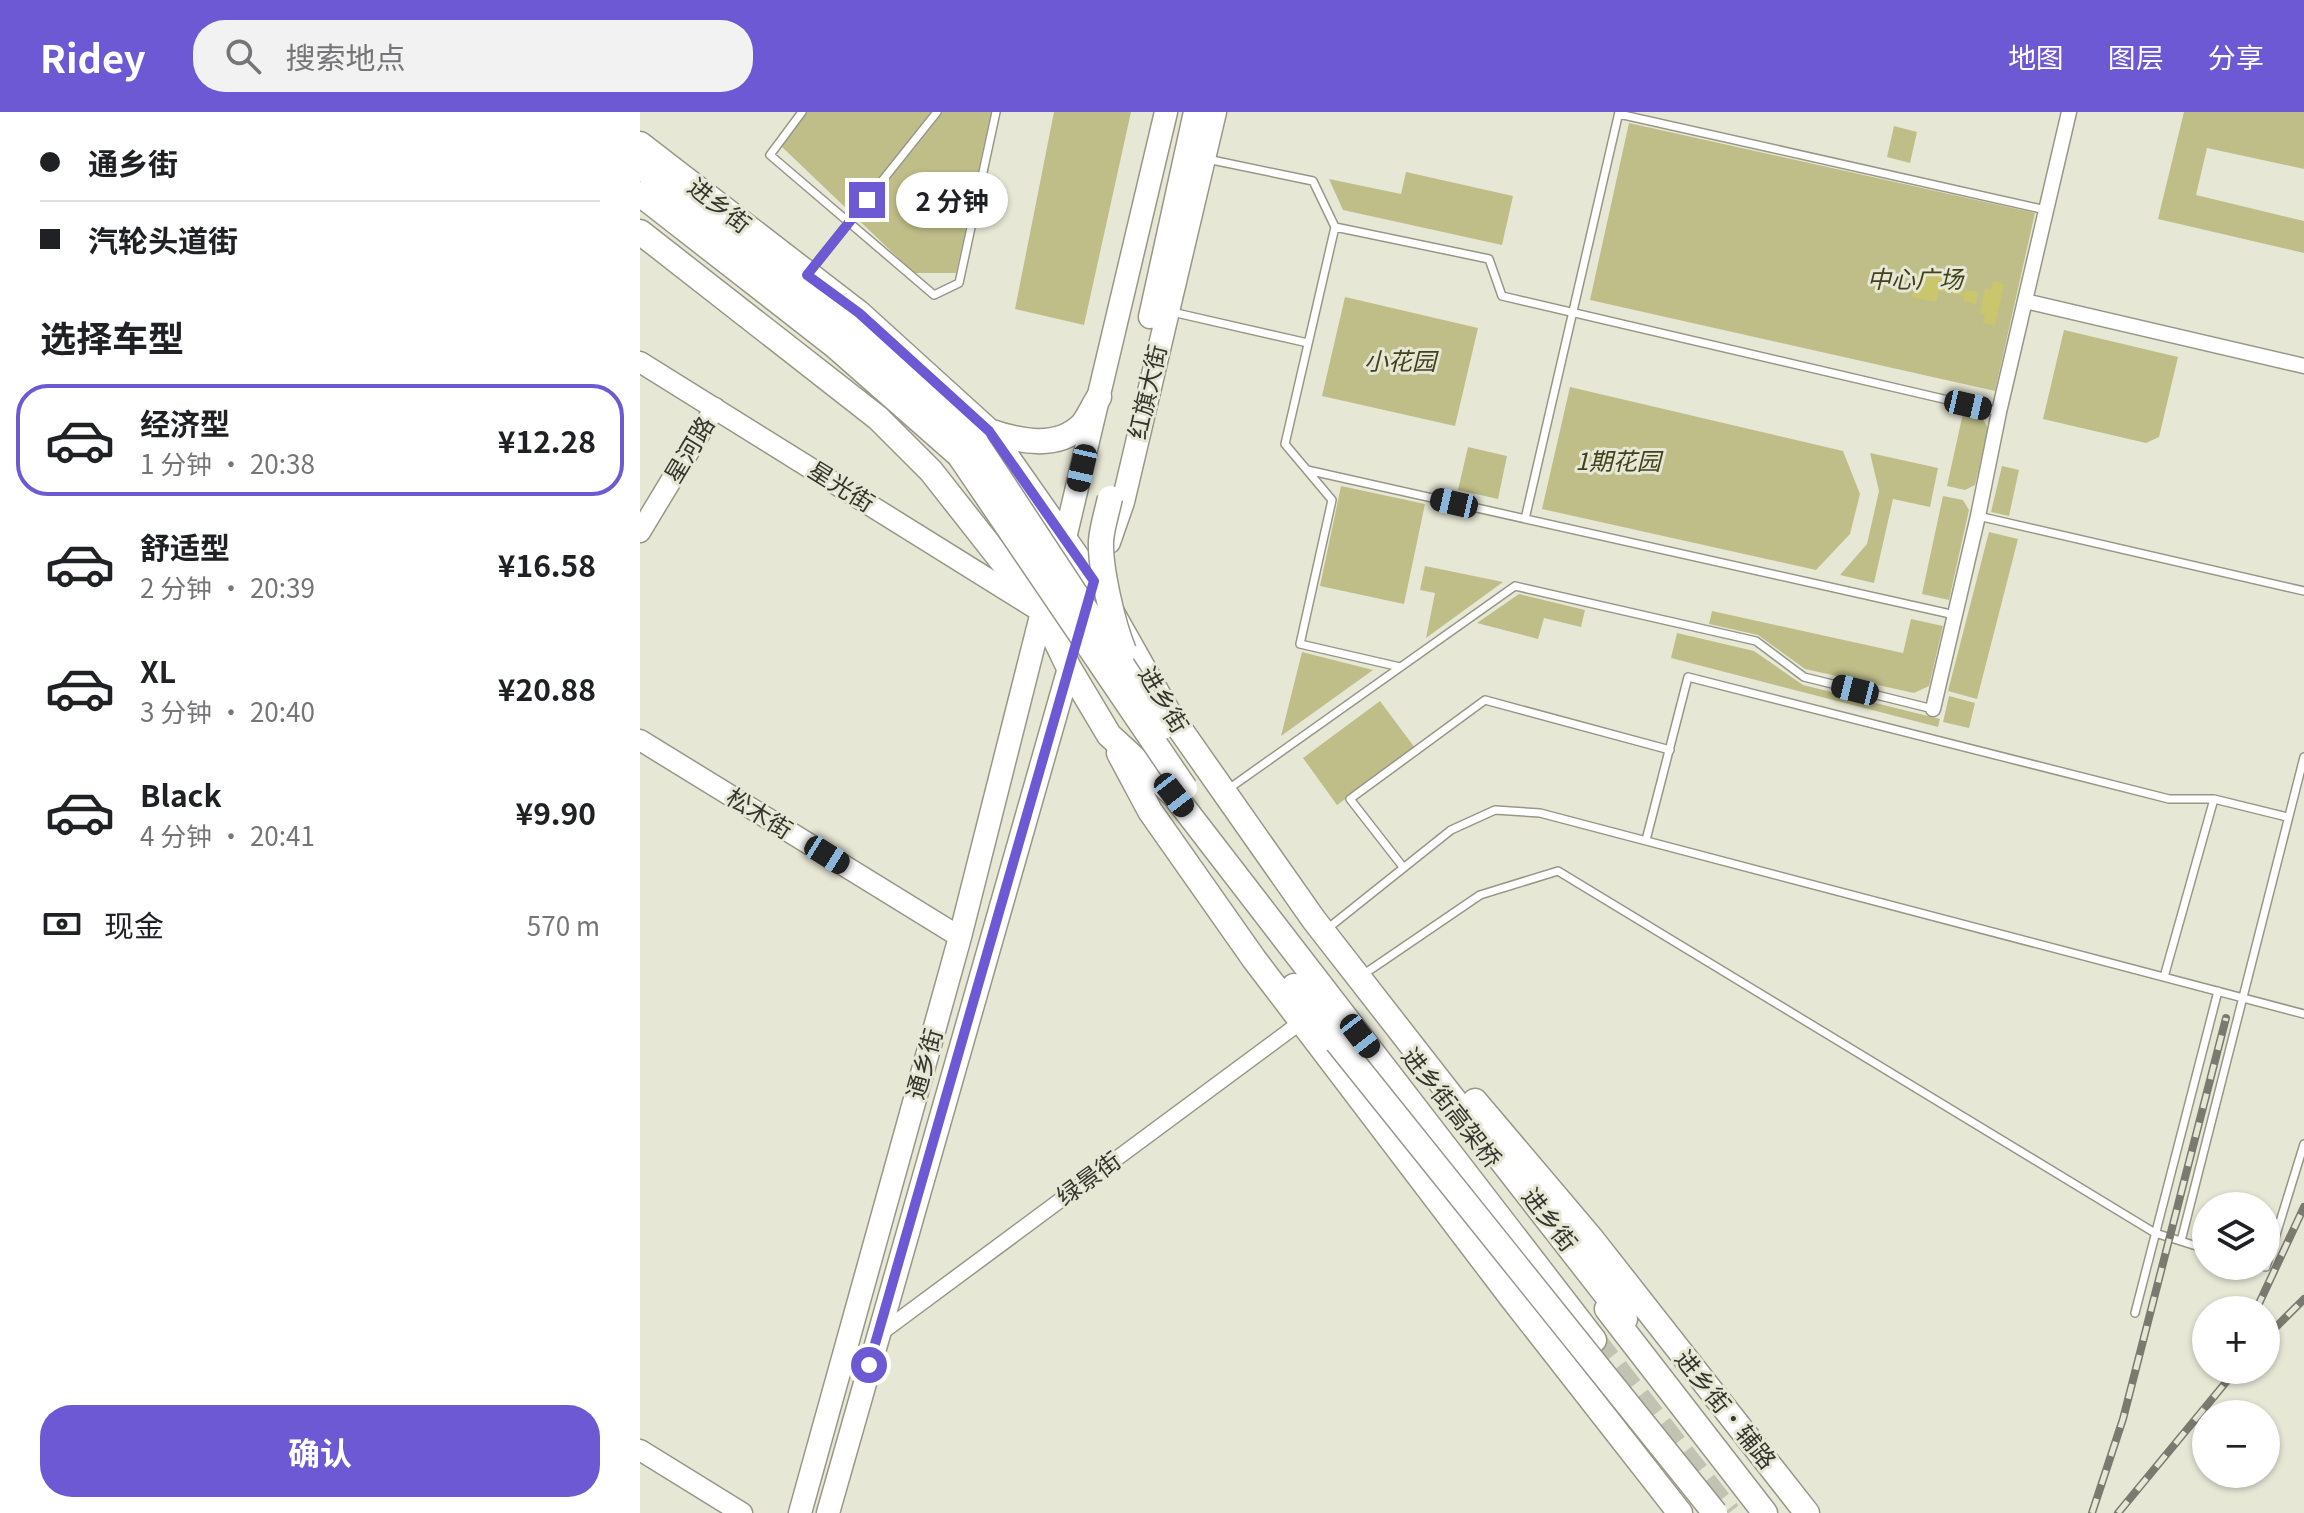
<!DOCTYPE html>
<html lang="zh">
<meta charset="utf-8">
<style>
body{margin:0;font-family:Georgia,"Noto Sans SC",serif;background:#f2f2f2;color:#202124;height:100vh;display:flex;flex-direction:column;font-size:30px;white-space:nowrap}
*{box-sizing:border-box;margin:0}
p{font-size:26px;color:#757577}
.icon{flex:none;width:44px;height:44px;fill:none;stroke:currentColor;stroke-width:2;stroke-linecap:round;stroke-linejoin:round}
.map{position:relative;flex:1;overflow:hidden}
.drawer{display:flex;flex-direction:column;background:#fff;width:640px}
.drawer>*{flex:none}
.banner{display:grid;align-content:center;height:176px;padding:0 40px;background:#fff}
.controls{position:absolute;left:1552px;top:1080px;display:grid;gap:16px}
.controls a{display:grid;place-items:center;width:88px;height:88px;border-radius:50%;background:#fff;box-shadow:0 2px 6px #0004;font-size:40px}
.end{position:absolute;width:36px;height:36px;margin:-18px;border:10px solid #6c59d3;background:#fff;box-shadow:0 0 0 4px #fff}
.from{border-radius:50%}
.bubble{position:absolute;height:56px;border-radius:28px;background:#fff;box-shadow:0 2px 6px #0004;font-size:26px;font-weight:700;line-height:56px;text-align:center}
.car{position:absolute;width:24px;height:48px;margin:-24px -12px;border-radius:10px;box-shadow:0 0 6px 2px #0007;background:linear-gradient(#222 24%,#8ab4d8 0 40%,#222 0 76%,#8ab4d8 0 86%,#222 0)}
.banner b{display:flex;align-items:center;gap:28px;height:76px;font-size:30px}
.banner b+b{border-top:2px solid #e0e0e0}
.banner i{width:20px;height:20px;background:#202124}
ul{padding:0;list-style:none}
li{display:flex;align-items:center;gap:24px;height:112px;margin:0 16px 12px;padding:0 24px;border:4px solid transparent;border-radius:32px}
li div{flex:1}
li b{display:block;font-size:30px}
li em{font-style:normal;font-weight:700}
li.selected{border-color:#6c59d3}
li>.icon{width:72px;height:72px;stroke-width:1.5}
h2{padding:0 40px;font-size:36px;line-height:96px}
.pay{display:flex;align-items:center;gap:20px;height:88px;padding:0 40px;font-size:30px}
.pay p{margin-inline-start:auto}
.primary-button{display:flex;gap:16px;margin-top:auto;padding:16px 40px}
.primary-button a{flex:1;height:92px;border-radius:32px;background:#6c59d3;color:#fff;font-size:32px;font-weight:700;line-height:92px;text-align:center}
header{display:flex;align-items:center;gap:48px;box-sizing:border-box;height:112px;padding:0 40px;background:#6c59d3;color:#fff}
header strong{font-size:38px}
nav{display:flex;gap:44px;margin-inline-start:auto;font-size:28px}
.search{width:560px;height:72px;background:#f2f2f2;display:flex;align-items:center;gap:20px;box-sizing:border-box;padding:0 28px;border-radius:32px;color:#757577;font-size:30px}
main{display:flex;flex:1;min-height:0}
.map>svg:first-child{display:block}
</style>
<header>
<strong>Ridey</strong>
<div class="search"><svg class="icon" aria-label="search" viewBox="0 0 24 24"><circle cx="10" cy="10" r="6"/><path d="M15 15l6 6"/></svg>搜索地点</div>
<nav><a>地图</a><a>图层</a><a>分享</a></nav>
</header>
<main>
<section class="drawer">
<div class="banner">
<b><i class="from"></i>通乡街</b>
<b><i></i>汽轮头道街</b>
</div>
<h2>选择车型</h2>
<ul>
<li class="selected"><svg class="icon" aria-label="car" viewBox="0 0 24 24"><path d="M5 17H2v-5l4-1 3-4h7l3 4 3 1v5h-3M9 17h6M6 11h13"/><circle cx="7" cy="17" r="2"/><circle cx="17" cy="17" r="2"/></svg><div><b>经济型</b><p>1 分钟 · 20:38</p></div><em>¥12.28</em></li>
<li><svg class="icon" aria-label="car" viewBox="0 0 24 24"><path d="M5 17H2v-5l4-1 3-4h7l3 4 3 1v5h-3M9 17h6M6 11h13"/><circle cx="7" cy="17" r="2"/><circle cx="17" cy="17" r="2"/></svg><div><b>舒适型</b><p>2 分钟 · 20:39</p></div><em>¥16.58</em></li>
<li><svg class="icon" aria-label="car" viewBox="0 0 24 24"><path d="M5 17H2v-5l4-1 3-4h7l3 4 3 1v5h-3M9 17h6M6 11h13"/><circle cx="7" cy="17" r="2"/><circle cx="17" cy="17" r="2"/></svg><div><b>XL</b><p>3 分钟 · 20:40</p></div><em>¥20.88</em></li>
<li><svg class="icon" aria-label="car" viewBox="0 0 24 24"><path d="M5 17H2v-5l4-1 3-4h7l3 4 3 1v5h-3M9 17h6M6 11h13"/><circle cx="7" cy="17" r="2"/><circle cx="17" cy="17" r="2"/></svg><div><b>Black</b><p>4 分钟 · 20:41</p></div><em>¥9.90</em></li>
</ul>
<div class="pay"><svg class="icon" aria-label="cash" viewBox="0 0 24 24"><path d="M3 7h18v10H3z"/><circle cx="12" cy="12" r="2"/></svg>现金<p>570 m</p></div>
<div class="primary-button"><a>确认</a></div>
</section>
<div class="map">
<svg width="1664" height="1401" viewBox="0 0 1664 1401">
<rect width="100%" height="100%" fill="#e7e7d6"/>
<!-- green -->
<path fill="#bfbe89" d="M165,0H351L316,161H274L141,34Z
M414,0H491L444,213L375,197Z
M1544,0H1664V57L1567,36L1556,83L1664,109V141L1518,107Z
M989,11L1395,101L1355,279L950,188Z
M1254,14L1277,20L1270,51L1247,45Z
M766,60L873,84L862,133L703,98L689,67L761,82Z
M705,185L838,216L815,314L682,284Z
M1424,218L1538,245L1519,325L1506,331L1403,307Z
M930,275L1203,339L1220,382L1210,422L1176,458L902,397Z
M1323,301L1342,305L1348,316L1335,373L1325,378L1307,374Z
M828,335L867,344L858,387L818,378Z
M1230,341L1298,356L1290,395L1253,387L1234,471L1200,463L1227,432L1239,379Z
M1362,354L1379,358L1369,404L1351,400Z
M701,374L785,392L764,492L680,474Z
M1303,384L1323,388L1329,398L1309,488L1282,482Z
M1349,420L1378,427L1337,587L1308,579Z
M785,454L863,470L786,526L795,481L780,478Z
M879,482L945,498L941,515L904,506L898,527L837,511Z
M1072,499L1263,541L1271,507L1303,514L1289,574L1274,581L1165,557L1118,523L1069,512Z
M1037,521L1114,539L1163,573L1300,607L1298,615L1031,546Z
M662,540L733,558L641,624Z
M1309,584L1335,591L1329,616L1303,610Z
M740,589L775,636L697,693L663,646Z"/>
<!-- water -->
<path fill="#cac66c" d="M1277,160L1302,165L1300,176L1324,181L1326,178L1338,180L1336,192L1324,189V184L1299,179L1296,190L1272,185Z
M1353,169L1364,172L1355,213L1343,211L1345,202L1340,200L1345,177L1351,178Z"/>
<g fill="none" stroke-linecap="round" stroke-linejoin="round">
<!-- highway-tunnel -->
<path stroke="#c3c3b4" stroke-width="24" stroke-dasharray="24 12" stroke-linecap="butt" d="M954,1228L1089,1401"/>
<defs>
<path id="lane" d="M162,0L130,43L294,183L319,171L356,0
M979,2L1406,98
M567,47L673,69L695,115L849,147L862,184L1359,300
M695,115L645,332L692,388L660,532L760,555
M171,158L297,0
M532,200L668,231
M667,358L1315,503
M1338,404L1664,479
M885,407L979,0
M594,673L875,474L1116,529L1164,565L1293,597
M1006,728L1048,565L1529,687H1574L1647,705
M763,755L710,687L845,588L1030,638
M692,813L811,718L855,698L900,701L1664,902
M727,860L840,783L918,759L1515,1121L1566,1137
M1524,865L1574,687
M1541,1129L1664,645
M1622,1154L1626,1155L1664,1032
M1495,1201L1578,879"/>
<path id="street" d="M1385,189L1664,254
M1293,597L1338,404L1359,300L1429,0
M241,1221L661,910"/>
<path id="secondary" d="M0,250L395,496
M0,420L75,296
M0,628L320,825
M0,1338L102,1401"/>
<path id="primary" d="M510,205L555,0
M425,426L526,0
M469,430L483,390L575,0
M160,1401L320,825L402,500
M188,1401L429,556"/>
<path id="highway" d="M0,32L219,201L349,319L454,469L528,600L674,808L985,1207
M0,54L209,217L337,332
M0,82L195,234L319,343
M0,120L238,306L291,359L402,500L429,556L469,623L534,683L954,1228
M349,319C378,329 417,338 442,313C448,306 453,294 459,285
M479,641L510,699L614,847L871,1185L1040,1401
M654,874L697,930
M835,989L951,1126L1167,1401
M967,1197L1125,1401"/>
</defs>
<!-- lane casing -->
<use href="#lane" stroke="#989787" stroke-width="10"/>
<!-- street casing -->
<use href="#street" stroke="#989787" stroke-width="17"/>
<!-- secondary casing -->
<use href="#secondary" stroke="#989787" stroke-width="23"/>
<!-- primary casing -->
<use href="#primary" stroke="#989787" stroke-width="25"/>
<!-- highway casing -->
<use href="#highway" stroke="#989787" stroke-width="27"/>
<!-- lane -->
<use href="#lane" stroke="#fff" stroke-width="7"/>
<!-- street -->
<use href="#street" stroke="#fff" stroke-width="14"/>
<!-- secondary -->
<use href="#secondary" stroke="#fff" stroke-width="20"/>
<!-- primary -->
<use href="#primary" stroke="#fff" stroke-width="22"/>
<!-- highway -->
<use href="#highway" stroke="#fff" stroke-width="24"/>
<defs>
<path id="rail" d="M1616,1198L1664,1095
M1626,1225L1664,1187
M1452,1401L1483,1307L1586,906
M1478,1401L1596,1258"/>
</defs>
<!-- rail casing -->
<use href="#rail" stroke="#7a7a70" stroke-width="8"/>
<!-- rail -->
<use href="#rail" stroke="#e7e7d6" stroke-width="5" stroke-dasharray="15" stroke-linecap="butt"/>
<defs>
<path id="highway-bridge" d="M337,332L523,615
M319,343L545,676
M470,386C467,400 462,415 461,429C460,456 473,513 484,539
M697,930L1075,1401"/>
</defs>
<!-- highway-bridge casing -->
<use href="#highway-bridge" stroke="#989787" stroke-width="27" stroke-linecap="butt"/>
<!-- highway-bridge -->
<use href="#highway-bridge" stroke="#fff" stroke-width="24"/>
</g>
<g fill="none" stroke-linecap="round" stroke-linejoin="round">
<!-- route -->
<path stroke="#6c59d3" stroke-width="10" d="M227,88L167,163L219,201L349,319L454,469L229,1253"/>
</g>
<g text-anchor="middle" stroke-width="6" stroke-linejoin="round" paint-order="stroke">
<!-- street labels -->
<g font-size="24" fill="#35352e" stroke="#e7e7d6">
<text transform="translate(79 94) rotate(38)" y="8">进乡街</text>
<text transform="translate(508 280) rotate(-77)" y="8">红旗大街</text>
<text transform="translate(50 338) rotate(-59)" y="8">星河路</text>
<text transform="translate(201 375) rotate(32)" y="8">星光街</text>
<text transform="translate(523 588) rotate(59)" y="8">进乡街</text>
<text transform="translate(119 702) rotate(32)" y="8">松木街</text>
<text transform="translate(285 952) rotate(-74)" y="8">通乡街</text>
<text transform="translate(811 996) rotate(52)" y="8">进乡街高架桥</text>
<text transform="translate(449 1067) rotate(-36)" y="8">绿景街</text>
<text transform="translate(909 1108) rotate(52)" y="8">进乡街</text>
<text transform="translate(1085 1298) rotate(51)" y="8">进乡街•辅路</text>
</g>
<!-- park labels -->
<g font-size="24" font-style="italic" fill="#43411b" stroke="#e7e7d6">
<text x="1275" y="176">中心广场</text>
<text x="760" y="258">小花园</text>
<text x="978" y="358">1期花园</text>
</g>
</g>
</svg>
<div class="controls">
<a><svg class="icon" aria-label="layers" viewBox="0 0 24 24"><path d="M12 4l9 5-9 5-9-5zM3 14l9 5 9-5"/></svg></a>
<a>+</a>
<a>−</a>
</div>
<i class="end from" style="left:229px;top:1253px"></i>
<i class="end" style="left:227px;top:88px"></i>
<div class="bubble" style="left:256px;top:60px;width:112px">2 分钟</div>
<i class="car" style="left:1328px;top:293px;rotate:103deg"></i>
<i class="car" style="left:442px;top:356px;rotate:193deg"></i>
<i class="car" style="left:814px;top:391px;rotate:283deg"></i>
<i class="car" style="left:1215px;top:578px;rotate:284deg"></i>
<i class="car" style="left:534px;top:683px;rotate:142deg"></i>
<i class="car" style="left:187px;top:743px;rotate:122deg"></i>
<i class="car" style="left:720px;top:924px;rotate:142deg"></i>
</div>
</main>
